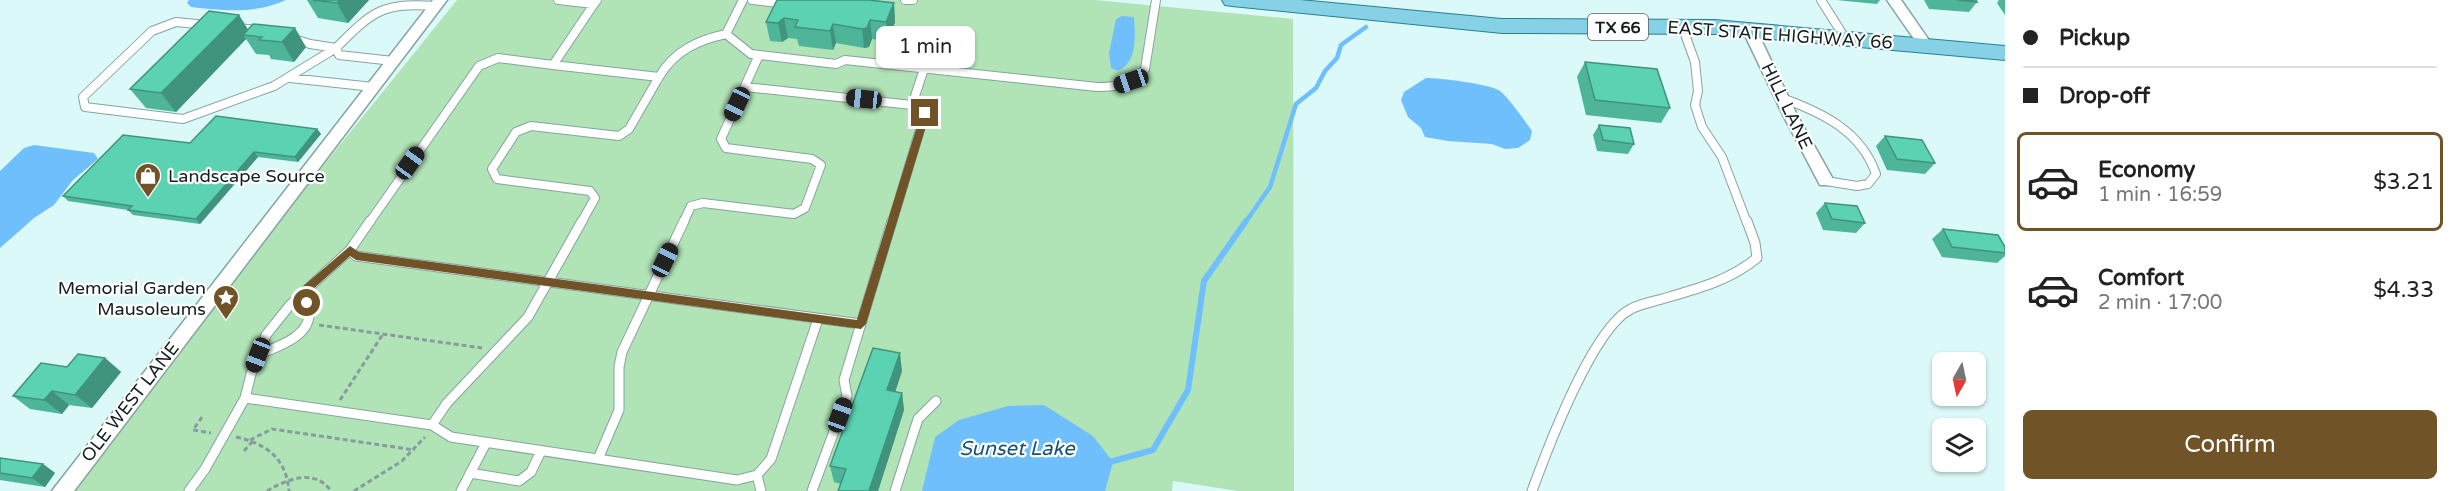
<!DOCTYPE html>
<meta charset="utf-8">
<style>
body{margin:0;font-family:"Varela Round",sans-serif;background:#f2f2f2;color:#222;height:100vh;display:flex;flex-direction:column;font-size:22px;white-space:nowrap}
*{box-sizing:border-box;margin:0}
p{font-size:20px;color:#767676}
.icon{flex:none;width:33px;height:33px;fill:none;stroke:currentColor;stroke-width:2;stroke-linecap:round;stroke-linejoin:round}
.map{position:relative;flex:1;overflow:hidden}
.details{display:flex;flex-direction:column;background:#fff;width:450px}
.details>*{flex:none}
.top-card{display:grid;align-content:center;height:132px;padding:0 18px;background:#fff}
.needle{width:39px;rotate:189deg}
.fabs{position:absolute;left:1932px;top:352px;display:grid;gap:12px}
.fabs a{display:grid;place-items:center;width:54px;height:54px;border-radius:9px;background:#fff;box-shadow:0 2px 4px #0004;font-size:30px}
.end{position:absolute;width:27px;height:27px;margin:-14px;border:8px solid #705427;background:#fff;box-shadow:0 0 0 3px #fff}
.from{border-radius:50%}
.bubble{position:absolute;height:42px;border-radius:9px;background:#fff;box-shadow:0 2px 4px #0004;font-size:20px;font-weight:600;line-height:42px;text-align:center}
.car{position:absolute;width:18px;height:36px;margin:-18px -9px;border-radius:8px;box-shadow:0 0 4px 2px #0007;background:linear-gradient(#222 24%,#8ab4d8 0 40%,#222 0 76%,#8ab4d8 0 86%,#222 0)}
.top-card b{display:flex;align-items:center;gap:21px;height:57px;font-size:22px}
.top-card b+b{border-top:2px solid #e0e0e0}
.top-card i{width:15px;height:15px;background:#222}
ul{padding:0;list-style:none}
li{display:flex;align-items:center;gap:18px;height:99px;margin:0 12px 9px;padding:0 6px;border:3px solid transparent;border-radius:9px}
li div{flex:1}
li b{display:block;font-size:22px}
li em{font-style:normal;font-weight:600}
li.on{border-color:#705427}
li>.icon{width:54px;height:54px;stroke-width:1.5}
.cta{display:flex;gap:12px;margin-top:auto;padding:12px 18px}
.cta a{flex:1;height:69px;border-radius:9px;background:#705427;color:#fff;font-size:24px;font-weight:600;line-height:69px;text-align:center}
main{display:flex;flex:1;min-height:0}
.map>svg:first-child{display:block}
</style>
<main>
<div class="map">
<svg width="2005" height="491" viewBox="0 0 2005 491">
<rect width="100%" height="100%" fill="#dbf9f8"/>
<!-- green -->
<path fill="#b0e3b6" d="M457,0H1095L1293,19L1294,491H1238L1173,481L1172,491H66L251,255Z"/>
<!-- water -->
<path fill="#6ebffc" d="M189,0H286C255,14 224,11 191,7L187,3Z
M1122,16L1134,17C1135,36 1138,62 1118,71L1111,68L1109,53L1116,19Z
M1426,78C1439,78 1491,84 1500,91C1508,97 1525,121 1532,131L1530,140L1518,148L1505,149L1492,144L1448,141L1425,137L1421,128L1408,117L1401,100L1404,92Z
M34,145L94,153L98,159L73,180L54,205L34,218L0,248V171L24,148Z
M1044,405L1093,436L1113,462L1105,491H922L935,437L959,420L1008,406Z"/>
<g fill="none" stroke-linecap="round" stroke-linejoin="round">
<!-- stream-far1 -->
<path stroke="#6ebffc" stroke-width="4.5" d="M1245,223L1270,187L1296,104L1316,88L1325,71L1337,58L1341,45L1366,27"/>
<!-- stream -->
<path stroke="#6ebffc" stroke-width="6" d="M1106,463L1153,450L1188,390L1204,281L1246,221"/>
<defs>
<path id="service-far1" d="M558,0L594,4L597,0
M743,0L726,34L751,54L836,64L845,60L1097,87C1116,87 1133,85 1145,69L1156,0
M752,0L779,3L781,0
M905,0H913
M1821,0L1845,38
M176,22L269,31L310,44L336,48L274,86L183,119L85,107L83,97L152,31Z
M1682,26L1695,62L1698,91L1695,105L1702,127L1722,157L1747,223
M393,61L339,55L336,48C373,11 382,2 436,6
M659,77C674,51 698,40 726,34
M290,78L373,87
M745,87L912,105
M1782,98C1823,113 1861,131 1876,174L1868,184L1857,186L1826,181
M369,223L479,66L498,58L553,65
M581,223L595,198L590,191L497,179L492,169L516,132L531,126L619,136L629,129L659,77L553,65L594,4
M683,223L691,206L703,203L794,214L805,208L821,165L812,159L726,148L721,139L759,55
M892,223L925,113L921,107L912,105L924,69"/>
<path id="service" d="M582,221L528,317L447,403L432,425L451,437L737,480L757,475L771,459L818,319
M350,250L356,256L861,324
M258,355C275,347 308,338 309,315C309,307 306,299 305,291
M245,398L432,425
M598,459L619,410V367L622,352L684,221
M470,473L519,481L531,472L541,451
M757,475L761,491
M189,491L205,469L245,398L251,374L266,335L290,305L350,250L370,221
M461,491L486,443
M812,491L847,396L844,380L892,221
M895,491L918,419L936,401
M1532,491C1547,450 1593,327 1631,309C1640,304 1652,302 1662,299C1696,289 1729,281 1757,258L1755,243L1747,221"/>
<path id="minor" d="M433,0H447L74,491H52Z
M1887,0H1901L1933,46L1931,49H1921Z
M1749,25L1756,29L1797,115L1834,181L1832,185H1820L1783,115L1742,29Z"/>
<path id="primary" d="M1222,0H1300L1502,19L1715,20L2005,46V60L1715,34L1502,33L1232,6L1225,5Z"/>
</defs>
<!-- service-far1 casing -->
<use href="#service-far1" stroke="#87a3a2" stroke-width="10"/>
<!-- service casing -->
<use href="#service" stroke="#87a3a2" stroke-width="11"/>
<!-- minor casing -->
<use href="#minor" stroke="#87a3a2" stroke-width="3"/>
<!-- primary casing -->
<use href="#primary" stroke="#2a7f94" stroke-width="2"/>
<!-- path -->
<path stroke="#879d9d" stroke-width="3" stroke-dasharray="5 3" stroke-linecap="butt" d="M319,325L482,348
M340,400L383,334
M202,417L193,430L211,433
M236,437C267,444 286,458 289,491
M250,440L272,429L415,450
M244,451L253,441
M267,491C287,479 315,468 331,491
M354,491L402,461L425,437"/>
<!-- service-far1 -->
<use href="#service-far1" stroke="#fff" stroke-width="8"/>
<!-- service -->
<use href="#service" stroke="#fff" stroke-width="9"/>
<!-- minor -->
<use href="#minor" fill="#fff" fill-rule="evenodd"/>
<!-- primary -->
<use href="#primary" fill="#86d1e5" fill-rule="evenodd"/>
</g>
<!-- wall -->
<path fill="#4eb598" d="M307,0H369L348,23L318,18Z
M1836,0H1880L1877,4Z
M1924,0H1976L1977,2L1969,12L1929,9Z
M1999,0H2005V15L1997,3Z
M894,3L895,22L888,41L872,39L869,47L864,48L836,43L833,50L799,46L797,39L788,38L782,42L770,41L766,22Z
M248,29L306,47L294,62L271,59L269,55L256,54L246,39L176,112L146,108L130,89Z
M1585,62L1670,108L1661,123L1586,115L1577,77Z
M1599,125L1634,144L1628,154L1597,151L1593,135Z
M317,129L321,134L298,162L258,157L200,224L133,215L128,210L68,201L63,196L190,143Z
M1885,136L1935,163L1925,174L1887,170L1876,146Z
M1825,203L1865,223L1856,233L1823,230L1816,213Z
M1943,229L2005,247V256L1997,263L1942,257L1932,239Z
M105,358L121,372L92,408L69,405L62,414L30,409L13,396L67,367Z
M902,371L895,392L902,393L904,410L878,491H838L841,484L834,482L830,466Z
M0,458L43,464L55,473L45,487L0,480Z"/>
<!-- shaded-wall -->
<path fill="#40937c" d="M340,0H369L348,23L337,3Z
M894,3L895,22L888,41L886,22Z
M239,15L251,34L243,35L246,39L176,112L161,93Z
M784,18L788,38L782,42L778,23Z
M870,20L872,39L869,47L864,48L862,29Z
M833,24L836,43L833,50L830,31Z
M295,28L306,47L294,62L282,42Z
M317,129L321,134L298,162L295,157Z
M254,152L258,157L200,224L196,219Z
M900,353L902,371L890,407L887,390Z
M105,358L121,372L92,408L75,395Z
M52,391L69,405L62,414L44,400Z
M902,393L904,410L878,491H869Z
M43,464L55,473L45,487L32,478Z"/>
<!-- building -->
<path fill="#5bd2b1" stroke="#40937c" stroke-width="1.5" d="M313,0H340L337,3Z
M777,0H869L894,3L886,22L870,20L867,28L862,29L833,24L830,31L795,27L798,20L784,18L778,23L766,22Z
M1958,0H1976L1977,2Z
M209,11L239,15L161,93L130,89Z
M253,24L295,28L282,42L259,40L262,37L243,35Z
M1585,62L1657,69L1670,108L1595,100Z
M216,116L317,129L295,157L254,152L196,219L128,210L132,206L63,196L123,135L190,143Z
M1599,125L1630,128L1634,144L1603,140Z
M1885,136L1922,140L1935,163L1897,159Z
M1825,203L1857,206L1865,223L1832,219Z
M1943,229L1998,235L2005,247V253L1952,247Z
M873,348L900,353L887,390L902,393L869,491H838L846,469L830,466Z
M78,354L105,358L75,395L52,391L44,400L13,396L41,363L67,367Z
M0,458L43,464L32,478L0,473Z"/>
<!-- route -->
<path fill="#705427" d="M925,110L930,113L866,324L861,329L356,260L350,256L310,292V306H303L301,288L350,246L359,252L857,320L921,113Z"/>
<!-- icons -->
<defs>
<symbol id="shop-pin" viewBox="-11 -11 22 30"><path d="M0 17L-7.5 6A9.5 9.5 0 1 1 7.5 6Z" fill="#705427" stroke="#fff"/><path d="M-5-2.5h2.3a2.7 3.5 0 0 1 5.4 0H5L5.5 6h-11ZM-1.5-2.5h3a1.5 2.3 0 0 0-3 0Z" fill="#fff"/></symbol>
<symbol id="sight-pin" viewBox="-11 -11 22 30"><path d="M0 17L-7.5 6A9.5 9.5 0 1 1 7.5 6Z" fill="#705427" stroke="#fff"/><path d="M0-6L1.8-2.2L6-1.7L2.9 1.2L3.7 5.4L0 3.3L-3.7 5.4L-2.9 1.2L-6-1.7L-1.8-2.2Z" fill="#fff"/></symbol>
</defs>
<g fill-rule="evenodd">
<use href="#shop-pin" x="133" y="161" width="30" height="40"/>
<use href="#sight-pin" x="211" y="283" width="30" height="40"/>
</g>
<g text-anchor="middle" stroke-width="4.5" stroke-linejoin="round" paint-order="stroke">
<!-- shield labels -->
<rect fill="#fff" stroke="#5a6262" stroke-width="1.5" x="1588" y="14" width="60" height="26" rx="4.5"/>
<g font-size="16" font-weight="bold" fill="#131e1e">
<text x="1618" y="33">TX 66</text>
</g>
<!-- street labels -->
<g font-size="18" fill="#131e1e" stroke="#fff">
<text transform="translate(1780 35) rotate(4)" y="6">EAST STATE HIGHWAY 66</text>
<text transform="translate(1787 106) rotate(64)" y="6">HILL LANE</text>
<text transform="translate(130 402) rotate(-52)" y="6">OLE WEST LANE</text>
</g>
<!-- poi labels -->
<g font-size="18" fill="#131e1e" stroke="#fff" text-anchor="start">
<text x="168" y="182">Landscape Source</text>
<text x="206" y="294" text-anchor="end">Memorial Garden<tspan x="206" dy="21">Mausoleums</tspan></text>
</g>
<!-- water labels -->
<g font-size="20" font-style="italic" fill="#155279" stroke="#fff">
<text x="1017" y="455">Sunset Lake</text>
</g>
</g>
</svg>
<div class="fabs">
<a><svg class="needle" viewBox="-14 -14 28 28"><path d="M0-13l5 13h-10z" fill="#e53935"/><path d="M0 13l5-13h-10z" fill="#767676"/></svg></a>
<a><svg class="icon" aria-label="layers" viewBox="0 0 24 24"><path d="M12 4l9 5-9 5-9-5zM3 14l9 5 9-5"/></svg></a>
</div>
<i class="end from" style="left:307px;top:303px"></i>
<i class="end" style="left:925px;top:113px"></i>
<div class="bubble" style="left:876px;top:26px;width:99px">1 min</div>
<i class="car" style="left:1131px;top:81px;rotate:251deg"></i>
<i class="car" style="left:864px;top:99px;rotate:276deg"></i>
<i class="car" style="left:737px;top:104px;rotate:205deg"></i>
<i class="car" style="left:410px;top:163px;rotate:36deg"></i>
<i class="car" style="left:665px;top:260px;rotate:26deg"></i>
<i class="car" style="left:258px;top:355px;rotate:201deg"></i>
<i class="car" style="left:840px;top:415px;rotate:20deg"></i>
</div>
<section class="details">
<div class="top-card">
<b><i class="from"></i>Pickup</b>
<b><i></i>Drop-off</b>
</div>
<ul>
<li class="on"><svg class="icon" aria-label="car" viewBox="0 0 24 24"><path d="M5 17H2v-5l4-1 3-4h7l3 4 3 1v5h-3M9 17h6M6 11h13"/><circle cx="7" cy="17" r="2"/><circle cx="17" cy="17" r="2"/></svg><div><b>Economy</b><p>1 min · 16:59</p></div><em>$3.21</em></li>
<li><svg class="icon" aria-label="car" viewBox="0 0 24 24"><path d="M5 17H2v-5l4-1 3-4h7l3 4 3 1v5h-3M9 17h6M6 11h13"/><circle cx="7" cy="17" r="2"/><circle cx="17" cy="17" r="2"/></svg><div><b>Comfort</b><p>2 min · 17:00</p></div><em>$4.33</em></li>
</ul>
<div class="cta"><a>Confirm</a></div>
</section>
</main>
